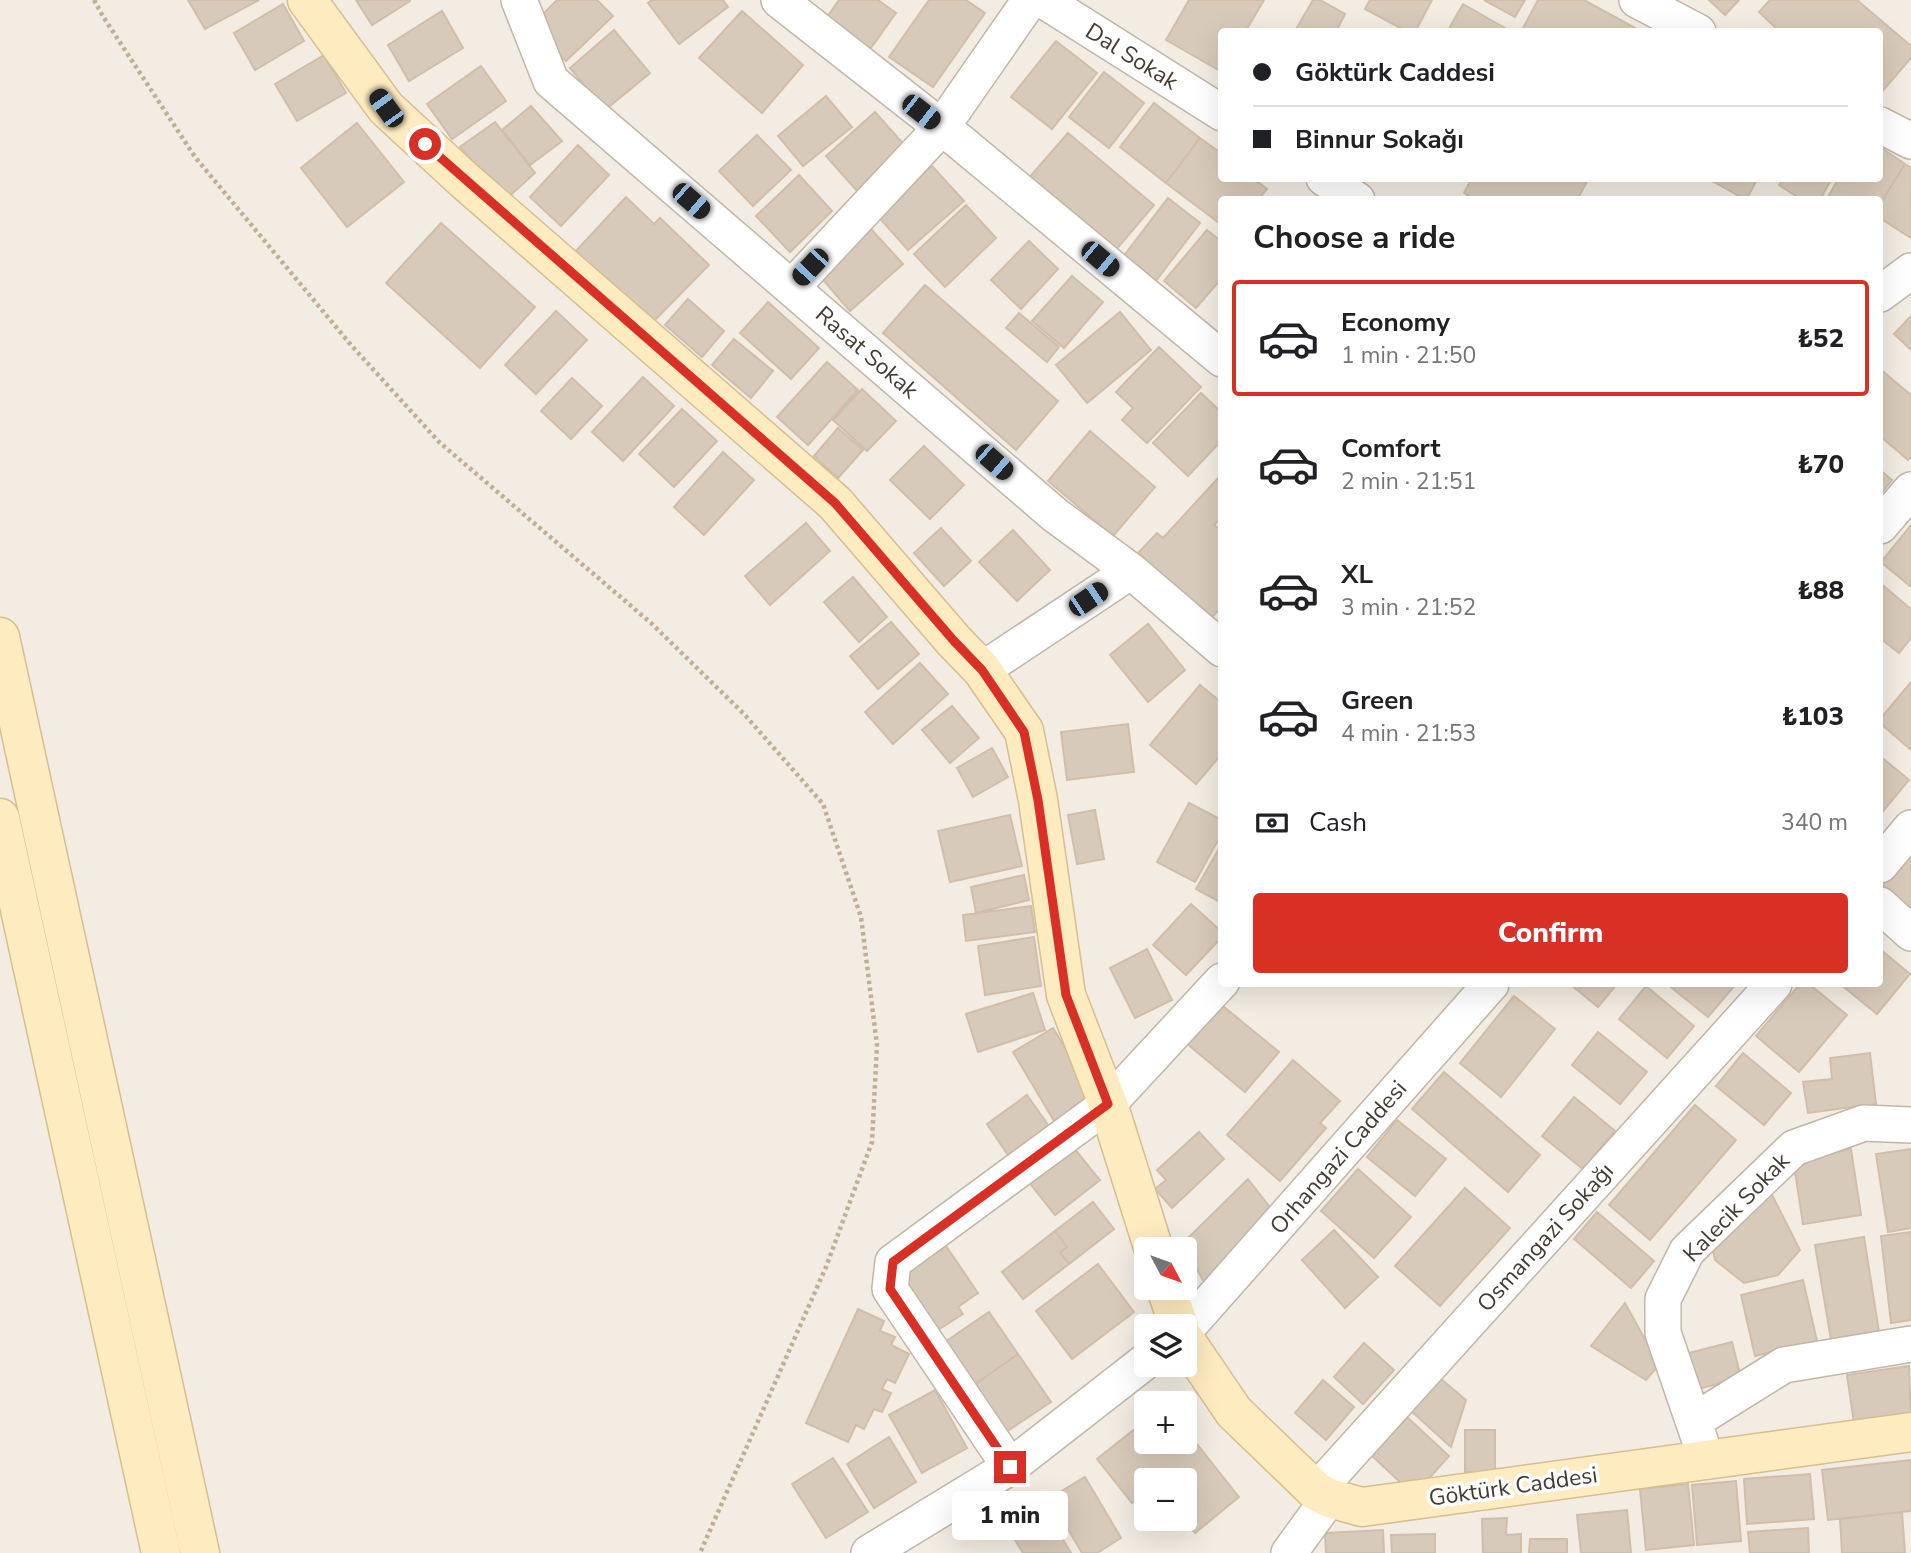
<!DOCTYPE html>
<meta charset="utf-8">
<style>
body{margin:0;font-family:"Nunito Sans",sans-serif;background:#f6f6f6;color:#202124;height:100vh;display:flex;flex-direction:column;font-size:26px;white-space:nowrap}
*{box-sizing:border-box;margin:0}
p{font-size:23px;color:#757577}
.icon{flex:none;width:38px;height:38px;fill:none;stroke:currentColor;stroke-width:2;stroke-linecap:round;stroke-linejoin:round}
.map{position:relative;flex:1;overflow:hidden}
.sheet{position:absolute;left:1218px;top:196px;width:665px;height:791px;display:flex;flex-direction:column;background:#fff;border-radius:7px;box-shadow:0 7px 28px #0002}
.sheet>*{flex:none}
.banner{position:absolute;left:1218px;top:28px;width:665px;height:154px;border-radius:7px;box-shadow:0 7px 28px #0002;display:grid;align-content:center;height:154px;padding:0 35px;background:#fff}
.needle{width:46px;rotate:131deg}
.fabs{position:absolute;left:1134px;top:1237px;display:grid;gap:14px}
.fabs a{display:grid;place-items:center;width:63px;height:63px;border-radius:7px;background:#fff;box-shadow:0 7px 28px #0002;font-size:35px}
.end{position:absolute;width:32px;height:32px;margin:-16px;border:9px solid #d93025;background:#fff;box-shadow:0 0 0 4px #fff}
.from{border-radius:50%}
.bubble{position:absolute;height:49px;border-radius:7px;background:#fff;box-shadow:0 7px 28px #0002;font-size:23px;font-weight:800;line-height:49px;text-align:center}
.car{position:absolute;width:21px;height:42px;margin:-21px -10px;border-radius:9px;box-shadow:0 0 5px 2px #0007;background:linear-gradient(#222 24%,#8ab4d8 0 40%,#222 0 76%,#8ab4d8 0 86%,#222 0)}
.banner b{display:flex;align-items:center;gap:24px;height:66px;font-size:26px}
.banner b+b{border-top:2px solid #e0e0e0}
.banner i{width:18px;height:18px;background:#202124}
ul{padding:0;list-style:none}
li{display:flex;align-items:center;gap:21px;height:116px;margin:0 14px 10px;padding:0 21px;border:4px solid transparent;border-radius:7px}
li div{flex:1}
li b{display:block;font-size:26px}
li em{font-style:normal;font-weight:800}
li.current{border-color:#d93025}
li>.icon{width:63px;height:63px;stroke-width:1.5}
h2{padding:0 35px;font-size:32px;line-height:84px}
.pay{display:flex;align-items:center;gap:18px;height:77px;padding:0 35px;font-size:26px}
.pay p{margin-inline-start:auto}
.primary-button{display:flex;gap:14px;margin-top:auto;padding:14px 35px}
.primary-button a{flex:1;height:80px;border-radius:7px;background:#d93025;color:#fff;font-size:28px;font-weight:800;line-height:80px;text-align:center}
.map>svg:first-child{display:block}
</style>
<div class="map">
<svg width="1911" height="1553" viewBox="0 0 1911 1553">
<rect width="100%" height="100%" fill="#f2ece2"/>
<!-- building -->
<path fill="#d8caba" stroke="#d0beaa" stroke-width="2" d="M188,0H259L205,29Z
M356,0H410V1L372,25Z
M557,0H597L613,16L566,61L544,39L538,19Z
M652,0H723L728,7L679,44L648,3Z
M839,0H878L896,13L868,52L825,20Z
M929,0H966L985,13L933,87L889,57Z
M1189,0H1264L1245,32H1222V72L1166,40Z
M1313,0H1320L1345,14L1336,32L1295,31Z
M1370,0H1432L1415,32H1408L1365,9Z
M1484,0H1525L1515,17Z
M1538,0H1584L1635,28L1633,32H1521Z
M1709,0H1739L1725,15Z
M1770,0H1857L1911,46V58L1880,94V32H1780L1759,12Z
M283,4L304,41L255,70L234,33Z
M1463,4L1510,31L1509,32H1447Z
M442,11L463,48L409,81L388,45Z
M742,11L803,65L762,113L699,58Z
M614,30L650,73L605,110L570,68Z
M1056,41L1097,73L1052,129L1011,97Z
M324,55L346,93L297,121L275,84Z
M481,66L506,101L452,139L427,104Z
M1104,72L1144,103L1109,148L1069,117Z
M826,96L852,127L803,166L778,136Z
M1154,103L1200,138L1166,183L1120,147Z
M531,106L562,141L530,165L502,130Z
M875,112L907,148L858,192L826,156Z
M495,122L535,173L505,200L460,147Z
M357,123L404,182L347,227L301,168Z
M1068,133L1154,205L1114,252L1028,179Z
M757,135L791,170L753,206L719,171Z
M1200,138L1222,154V178H1253L1267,189L1258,200H1222V225L1166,183Z
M578,145L609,175L561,226L530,197Z
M1880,147L1905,164L1880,204V200H1826L1839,178H1880Z
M1905,164L1911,168V238L1880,218V204Z
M932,166L964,201L908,250L877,215Z
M799,175L832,211L790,252L756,216Z
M1472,178H1589L1577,200H1475L1464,193Z
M1707,178H1758L1746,200Z
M1783,178H1832L1820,200H1802L1779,185Z
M626,197L654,224L660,218L709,265L651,324L576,251Z
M1168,198L1200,223L1155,282L1123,257Z
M966,205L996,238L945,287L914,254Z
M441,223L535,307L480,368L386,283Z
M871,229L903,264L850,311L819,275Z
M1207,230L1222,242V278L1196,308L1164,281Z
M1029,241L1058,269L1021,309L991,280Z
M1072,276L1103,302L1064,348L1032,321Z
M925,285L1058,401L1016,450L883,333Z
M688,299L724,331L702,357L665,325Z
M768,302L819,348L791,379L740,333Z
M556,311L587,340L536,394L505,365Z
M1120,312L1151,350L1087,403L1056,365Z
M1019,313L1059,347L1047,362L1006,328Z
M1911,316V350L1894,334Z
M734,339L773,371L751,398L712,365Z
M1159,347L1201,387L1147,443L1122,420L1133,408L1116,392Z
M827,362L858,390L808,445L777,417Z
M1880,369L1911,395V457L1908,460L1880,436Z
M643,377L674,406L623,461L592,432Z
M572,378L602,406L571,439L541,411Z
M862,389L896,421L867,451L833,420Z
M1201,393L1222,413V440L1188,476L1153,443Z
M682,409L717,441L674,487L639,454Z
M838,428L863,450L838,478L814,456Z
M1090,431L1155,487L1113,536L1048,481Z
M924,446L964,485L930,519L890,480Z
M723,452L754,480L704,535L674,507Z
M1880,470L1892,480L1880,495Z
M1219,477L1222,479V517L1214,525L1222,531V607L1210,619L1138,553L1157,533L1163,538Z
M806,523L830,551L770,605L745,576Z
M1911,525V587L1881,562Z
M941,528L971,561L944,586L914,553Z
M1013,530L1050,570L1017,601L979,562Z
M853,577L887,617L859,642L824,602Z
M1880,583L1911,609V638L1899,653L1880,638Z
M891,622L919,654L878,689L850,656Z
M1148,624L1185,670L1148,702L1110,655Z
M920,663L948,694L893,744L865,712Z
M1911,682V750L1880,723V719Z
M1200,685L1222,703V754L1196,784L1150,745Z
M952,706L979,738L950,763L922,730Z
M1128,724L1134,772L1067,780L1061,732Z
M992,748L1008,777L973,797L957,768Z
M1880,756L1909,780L1880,815Z
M1189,803L1222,820V833L1195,882L1157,862Z
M1095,810L1104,859L1077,864L1068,815Z
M1010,815L1022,866L950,882L938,831Z
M1222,843V903L1196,889Z
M1911,849V910L1882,885Z
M1024,875L1029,900L976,913L971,887Z
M1191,904L1222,932V937L1186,975L1153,945Z
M1031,906L1035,932L966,941L963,915Z
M1034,937L1041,986L985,995L978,946Z
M1147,949L1172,1000L1135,1018L1110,968Z
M1880,949L1910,974L1877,1014L1840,984H1880Z
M1570,984H1617L1598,1007Z
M1667,984H1736L1708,1017Z
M1800,984H1809L1847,1015L1799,1072L1756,1036Z
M1646,986L1694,1026L1667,1058L1619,1019Z
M1033,993L1045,1030L978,1052L966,1014Z
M1514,996L1555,1029L1501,1097L1460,1063Z
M1218,1002L1279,1052L1245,1092L1185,1042Z
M1053,1028L1095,1097L1054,1121L1013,1052Z
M1598,1032L1647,1072L1620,1104L1572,1065Z
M1743,1053L1791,1093L1764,1125L1716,1086Z
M1870,1053L1876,1104L1808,1113L1803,1082L1832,1079L1830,1058Z
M1293,1060L1340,1101L1320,1123L1326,1128L1280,1181L1227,1135Z
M1444,1072L1540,1155L1508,1192L1412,1109Z
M1027,1095L1051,1129L1010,1158L987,1124Z
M1574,1097L1615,1131L1583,1169L1542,1136Z
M1695,1105L1736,1140L1650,1240L1609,1205Z
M1397,1120L1446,1159L1415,1196L1367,1157Z
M1199,1132L1224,1159L1172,1208L1155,1189L1166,1180L1157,1170Z
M1068,1141L1100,1180L1055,1215L1024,1176Z
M1851,1149L1861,1215L1803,1224L1793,1158Z
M1911,1149V1228L1888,1232L1876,1154Z
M1358,1169L1411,1217L1374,1258L1321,1211Z
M1248,1179L1276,1215L1206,1286L1183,1243Z
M1767,1185L1800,1250L1778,1275L1744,1283L1715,1260L1712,1245Z
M1465,1188L1510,1228L1440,1306L1395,1266Z
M1093,1202L1114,1229L1069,1264L1060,1252L1067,1247L1055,1231Z
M1597,1212L1654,1261L1631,1288L1574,1239Z
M1334,1230L1378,1277L1345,1308L1302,1260Z
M1055,1231L1067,1247L1060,1252L1069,1264L1023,1299L1002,1272Z
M1911,1232V1320L1891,1323L1881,1236Z
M1864,1237L1879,1332L1831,1340L1815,1245Z
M942,1240L978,1293L958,1307L963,1314L938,1330L906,1285L900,1268Z
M1098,1264L1134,1312L1072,1359L1036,1311Z
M1803,1280L1817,1341L1755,1356L1741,1295Z
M1625,1303L1659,1365L1646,1380L1591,1346Z
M858,1309L884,1321L880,1331L895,1337L891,1345L909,1354L895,1383L887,1379L882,1389L891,1393L882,1412L874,1409L864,1429L856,1425L848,1442L806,1423Z
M989,1312L1018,1354L974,1385L945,1342Z
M1732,1342L1741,1378L1698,1389L1689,1353Z
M1364,1343L1394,1370L1363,1404L1334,1377Z
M1018,1354L1051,1402L1006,1432L974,1385Z
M1909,1366L1911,1422L1855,1430L1847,1375Z
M1440,1378L1466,1400L1451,1447L1411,1411Z
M1323,1380L1354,1407L1326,1440L1295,1413Z
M935,1390L967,1448L922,1473L889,1415Z
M1407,1417L1449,1456L1414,1495L1372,1456Z
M1146,1420V1442H1185V1429L1239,1497L1195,1533L1184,1519L1185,1480H1146V1491L1132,1503L1097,1459Z
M1465,1430H1495V1472H1465Z
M889,1437L916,1482L874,1508L847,1464Z
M833,1458L868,1512L826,1538L792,1484Z
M1911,1460V1511L1828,1520L1822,1470Z
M1810,1474L1814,1519L1747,1524L1744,1479Z
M1085,1477L1121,1538L1097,1553H1082L1050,1498Z
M1736,1481L1741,1541L1697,1545L1692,1485Z
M1688,1484L1694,1545L1646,1550L1640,1489Z
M1041,1503L1071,1553H1023L1006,1525Z
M1627,1510L1631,1553H1581L1577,1515Z
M1902,1512L1905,1553H1842L1840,1519Z
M1507,1518L1506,1535L1521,1534V1553H1483L1482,1519Z
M1808,1528L1809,1553H1750L1748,1532Z
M1383,1530L1384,1553H1326L1325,1533Z
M1435,1534V1553H1392L1391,1535Z
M1530,1539H1567V1553H1529Z"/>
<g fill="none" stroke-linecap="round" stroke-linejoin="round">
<defs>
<path id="street" d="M519,0L551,81L1055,515L1131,571L1222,649
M779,0L959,141L1222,359
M1043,0L1222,113
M1637,0L1698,32
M1880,125L1911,141
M1324,178L1357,200
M792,287L941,128L1030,0
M1880,294L1911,271
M1880,526L1911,490
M982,670L1131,571
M1880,865L1911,828
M1880,905L1911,933
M1185,1330L1491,984
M1694,1421L1784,1365L1911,1344
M1707,1461L1663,1333V1299L1687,1251L1794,1148L1864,1123L1911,1125
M1010,1467L890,1289L893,1262L1108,1104L1222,981
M1316,1491L1774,984
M869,1553L1010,1467L1146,1361
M1289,1553L1329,1498"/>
<path id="secondary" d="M307,0L386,108L464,180L835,503L954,641L982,670L1024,731L1038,800L1066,995L1108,1104L1154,1250
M0,637L200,1553
M0,818L161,1553
M1166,1288L1179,1326
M1185,1340L1234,1412L1316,1491L1329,1498L1362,1507L1911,1432"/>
</defs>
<!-- street casing -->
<use href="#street" stroke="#c1b6a7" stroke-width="38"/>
<!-- secondary casing -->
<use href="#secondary" stroke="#d5be8f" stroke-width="41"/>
<!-- path -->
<path stroke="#c1ae95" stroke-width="4.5" stroke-dasharray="3.5 3.5" stroke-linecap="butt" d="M94,0L104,18L195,157L351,345L439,442L651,623L744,714L823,804L861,917L877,1045L872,1142L826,1267L700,1553"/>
<!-- street -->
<use href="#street" stroke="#fff" stroke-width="35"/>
<!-- secondary -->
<use href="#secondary" stroke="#ffebc0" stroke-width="38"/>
</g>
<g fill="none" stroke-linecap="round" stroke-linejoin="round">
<!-- route -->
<path stroke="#d93025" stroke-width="9" d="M425,144L835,503L954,641L982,670L1024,732L1038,800L1066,995L1108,1104L893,1262L890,1289L1010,1467"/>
</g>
<g text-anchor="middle" stroke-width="7" stroke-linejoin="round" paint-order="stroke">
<!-- street labels -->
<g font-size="23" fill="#443c32" stroke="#fff">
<text transform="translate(1132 56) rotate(32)" y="8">Dal Sokak</text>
<text transform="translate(867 352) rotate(41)" y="8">Rasat Sokak</text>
<text transform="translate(1338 1157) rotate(-49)" y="8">Orhangazi Caddesi</text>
<text transform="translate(1736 1207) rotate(-46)" y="8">Kalecik Sokak</text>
<text transform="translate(1545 1237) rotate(-48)" y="8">Osmangazi Sokağı</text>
<text transform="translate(1513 1486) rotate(-8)" y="8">Göktürk Caddesi</text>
</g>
</g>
</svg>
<div class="fabs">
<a><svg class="needle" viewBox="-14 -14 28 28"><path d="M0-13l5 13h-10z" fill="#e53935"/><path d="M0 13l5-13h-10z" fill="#757577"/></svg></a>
<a><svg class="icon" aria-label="layers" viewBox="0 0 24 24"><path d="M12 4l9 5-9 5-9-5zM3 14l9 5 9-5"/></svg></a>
<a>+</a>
<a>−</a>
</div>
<i class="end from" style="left:425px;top:144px"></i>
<i class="end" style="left:1010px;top:1467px"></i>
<div class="bubble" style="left:952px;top:1491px;width:116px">1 min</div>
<i class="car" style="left:386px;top:108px;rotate:324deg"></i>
<i class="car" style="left:921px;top:112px;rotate:128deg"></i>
<i class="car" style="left:691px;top:201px;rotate:131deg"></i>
<i class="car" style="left:1100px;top:259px;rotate:130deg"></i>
<i class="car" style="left:810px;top:267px;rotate:223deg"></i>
<i class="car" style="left:994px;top:462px;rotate:131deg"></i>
<i class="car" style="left:1088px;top:599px;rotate:56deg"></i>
<div class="banner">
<b><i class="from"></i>Göktürk Caddesi</b>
<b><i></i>Binnur Sokağı</b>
</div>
<section class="sheet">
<h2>Choose a ride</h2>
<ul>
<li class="current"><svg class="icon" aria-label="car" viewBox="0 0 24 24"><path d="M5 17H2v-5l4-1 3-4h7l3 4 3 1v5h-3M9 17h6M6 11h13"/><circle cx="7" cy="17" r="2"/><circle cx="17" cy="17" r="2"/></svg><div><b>Economy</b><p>1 min · 21:50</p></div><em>₺52</em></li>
<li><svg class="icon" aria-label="car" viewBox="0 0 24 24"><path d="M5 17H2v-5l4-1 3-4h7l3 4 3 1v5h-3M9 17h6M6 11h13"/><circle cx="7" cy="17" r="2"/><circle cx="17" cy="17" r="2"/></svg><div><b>Comfort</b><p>2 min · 21:51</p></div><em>₺70</em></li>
<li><svg class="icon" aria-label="car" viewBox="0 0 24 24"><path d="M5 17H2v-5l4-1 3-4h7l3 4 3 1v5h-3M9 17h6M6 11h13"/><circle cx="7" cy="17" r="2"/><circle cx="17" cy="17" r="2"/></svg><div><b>XL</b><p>3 min · 21:52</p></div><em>₺88</em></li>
<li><svg class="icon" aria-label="car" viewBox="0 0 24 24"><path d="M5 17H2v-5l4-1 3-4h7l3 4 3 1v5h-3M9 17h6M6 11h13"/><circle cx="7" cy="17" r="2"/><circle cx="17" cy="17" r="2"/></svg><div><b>Green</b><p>4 min · 21:53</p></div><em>₺103</em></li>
</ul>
<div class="pay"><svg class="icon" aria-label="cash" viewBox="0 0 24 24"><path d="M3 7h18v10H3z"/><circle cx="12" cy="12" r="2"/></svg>Cash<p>340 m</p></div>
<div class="primary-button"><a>Confirm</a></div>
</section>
</div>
